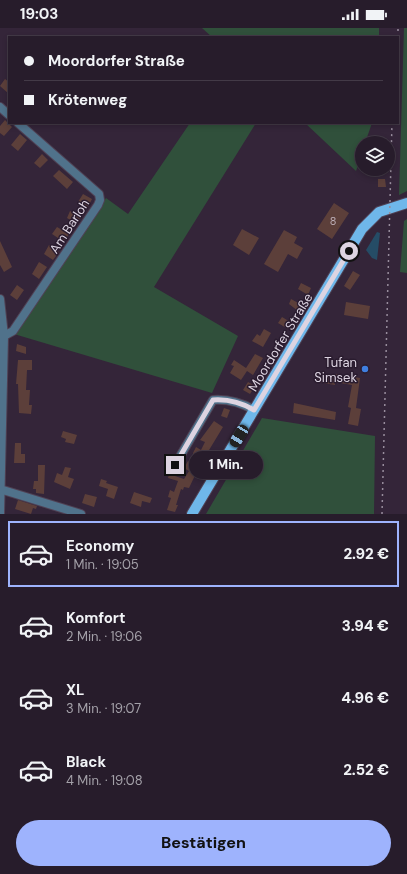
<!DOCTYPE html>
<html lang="de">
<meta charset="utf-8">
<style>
body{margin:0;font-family:"DM Sans",sans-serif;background:#2f2533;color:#f1f3f6;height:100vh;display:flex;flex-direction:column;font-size:15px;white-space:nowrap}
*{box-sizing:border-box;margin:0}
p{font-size:13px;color:#a4a1a9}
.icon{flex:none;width:22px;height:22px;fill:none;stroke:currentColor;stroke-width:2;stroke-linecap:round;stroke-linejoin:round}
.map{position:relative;height:486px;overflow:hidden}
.sheet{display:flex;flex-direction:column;background:#271c2b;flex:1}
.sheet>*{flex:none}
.guide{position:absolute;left:8px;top:8px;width:391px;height:88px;border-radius:0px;box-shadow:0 2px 6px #0003,0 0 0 1px #433a47;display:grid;align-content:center;height:88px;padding:0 16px;background:#271c2b}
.fabs{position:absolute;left:355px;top:108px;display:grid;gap:8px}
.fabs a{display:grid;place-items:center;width:40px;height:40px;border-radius:50%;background:#271c2b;box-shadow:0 2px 6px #0003,0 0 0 1px #433a47;font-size:20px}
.end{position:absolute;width:18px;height:18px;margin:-9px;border:5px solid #ddd4e1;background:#111;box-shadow:0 0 0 2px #111}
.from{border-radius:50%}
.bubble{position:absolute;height:28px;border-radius:14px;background:#271c2b;box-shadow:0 2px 6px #0003,0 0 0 1px #433a47;font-size:13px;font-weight:800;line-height:28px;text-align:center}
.car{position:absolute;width:12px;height:24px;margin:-12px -6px;border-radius:5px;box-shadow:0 0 3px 1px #0007;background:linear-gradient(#222 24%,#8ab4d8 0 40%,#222 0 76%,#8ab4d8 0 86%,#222 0)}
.guide b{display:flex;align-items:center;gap:14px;height:38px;font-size:15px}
.guide b+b{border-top:1px solid #433a47}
.guide i{width:10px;height:10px;background:#f1f3f6}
ul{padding:7px 0 0;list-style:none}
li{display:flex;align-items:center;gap:12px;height:66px;margin:0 8px 6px;padding:0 8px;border:2px solid transparent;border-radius:0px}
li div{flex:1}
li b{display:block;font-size:15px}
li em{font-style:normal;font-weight:800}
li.selected{border-color:#9eb3fd}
li>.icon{width:36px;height:36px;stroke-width:1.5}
.button{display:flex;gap:8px;margin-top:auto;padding:8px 16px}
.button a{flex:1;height:46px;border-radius:24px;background:#9eb3fd;color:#111;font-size:16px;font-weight:800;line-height:46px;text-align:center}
.status{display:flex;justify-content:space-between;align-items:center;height:28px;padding:0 20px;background:#271c2b;direction:ltr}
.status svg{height:11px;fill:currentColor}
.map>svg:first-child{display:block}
</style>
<div class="status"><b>19:03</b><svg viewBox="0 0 49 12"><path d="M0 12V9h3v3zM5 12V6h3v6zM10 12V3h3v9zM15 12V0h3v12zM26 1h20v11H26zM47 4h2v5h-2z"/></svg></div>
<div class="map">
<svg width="407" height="486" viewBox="0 0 407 486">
<rect width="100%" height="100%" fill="#342539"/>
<!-- green -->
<path fill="#30503b" d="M202,0H379V9H212Z
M404,0H407V163L399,167Z
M190,95H256L154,259L238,308L212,365L14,306L106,170L128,186Z
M305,95H372L365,115H362V125L356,143Z
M407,191V245L400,244L404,193Z
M262,390L375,408L374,486H206Z"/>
<!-- water -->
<path fill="#254c66" d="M377,204L380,205L377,232L372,230L366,222Z"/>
<!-- building -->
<path fill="#5c3f3a" d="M5,51L9,54V66L0,58Z
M5,92L12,99L4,108L0,105V98Z
M20,106L27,112L18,123L11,117Z
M42,126L48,132L40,140L34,135Z
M59,142L73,154L67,161L53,148Z
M378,151H385L386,159H378Z
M83,166L92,171L88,179L78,174Z
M334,175L349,185L332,211L317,201Z
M70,183L81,189L77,196L67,190Z
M57,199L69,206L64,214L52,206Z
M242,201L259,210L249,227L233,217Z
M284,202L297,209L294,215L303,220L297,231L288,226L278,244L264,236Z
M0,213L12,239L4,244L0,237Z
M49,217L59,224L53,232L44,226Z
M39,234L47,239L39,251L32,246Z
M353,243L360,247L350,262L344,258Z
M301,255L311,260L308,267L298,261Z
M17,257L24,262L17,272L10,267Z
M291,271L302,277L298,283L289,276Z
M346,274L370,278L368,291L344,287Z
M282,289L292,295L288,301L278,295Z
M264,301L271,305L263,319L252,313L257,306L260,308Z
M17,316L26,319V326L16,323Z
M255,326L263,330L253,347L247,343L241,352L230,345L234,338L231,337L234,332L246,340Z
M18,332H32V342H27L26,362H30L29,377H32L31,386L19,385L18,356H16Z
M318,346L336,349V346L360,350L356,380L361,381L358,398L348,396L351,380L348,379L352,357L335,354V357L317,354Z
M248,354L255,358L250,366L243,362Z
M294,375L336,384L335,392L293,385Z
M224,380L230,382L227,390L221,388Z
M214,393L223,399L203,432L193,426V425L196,419L201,422L205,414L200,412Z
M63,403L77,407L74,416L65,414L66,411L61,409Z
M15,415H21V426H25V435H14Z
M188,433L199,439L189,460L184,459L183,462L181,461L176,477H178L175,484L167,482L171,470L168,469L170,462L174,464L178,453L168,450L170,443L176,445L175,448L184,451L189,443L184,440Z
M38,437H45L44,466L36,465V461H33L34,453H38Z
M65,439L71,440L68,449L74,451L70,461L54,454L57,445L62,447Z
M101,451L107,453L106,455L118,459L114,471L106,468L108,461L99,458Z
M134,464L152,470L150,475L142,473L141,479L130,475Z
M85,466L97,469L94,479L82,475Z
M18,472L37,478L36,481L33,480L31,486L15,481Z"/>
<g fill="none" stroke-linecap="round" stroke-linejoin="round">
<defs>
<path id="minor" d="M0,79L9,87
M0,271L4,308L0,486
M4,308L13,303L98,177L100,172L99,166L18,95
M175,437L213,372C227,371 242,375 254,382
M0,461L81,486"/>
<path id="major" d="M192,486L362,201L379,184L407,175"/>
</defs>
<!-- minor casing -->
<use href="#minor" stroke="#4f4154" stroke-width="10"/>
<!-- major casing -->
<use href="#major" stroke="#4f4154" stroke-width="12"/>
<!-- minor -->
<use href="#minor" stroke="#50728b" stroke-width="8"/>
<!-- major -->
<use href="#major" stroke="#6fb7ea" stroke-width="10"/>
<!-- rail -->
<path stroke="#988d9d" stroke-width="1.5" stroke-dasharray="2 4" stroke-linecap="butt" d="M398,9V0
M382,486L392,95"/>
</g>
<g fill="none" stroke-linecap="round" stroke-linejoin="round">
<!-- route -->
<path stroke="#ddd4e1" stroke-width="5" d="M175,437L213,372C227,371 242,375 254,382L349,223"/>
</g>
<!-- markers -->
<circle fill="#3f7fe0" stroke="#2a1c2f" stroke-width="1.5" cx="365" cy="341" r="4"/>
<g text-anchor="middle" stroke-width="3" stroke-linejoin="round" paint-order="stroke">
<!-- number labels -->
<g font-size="11" fill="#bdafb7">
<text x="333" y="197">8</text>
</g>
<!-- street labels -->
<g font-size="13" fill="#ddd4e1" stroke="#2a1c2f">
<text transform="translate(69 198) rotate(-57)" y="5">Am Barloh</text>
<text transform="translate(280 314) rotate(-59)" y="5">Moordorfer Straße</text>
</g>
<!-- poi labels -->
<g font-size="13" fill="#ddd4e1" stroke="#2a1c2f" text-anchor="end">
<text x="357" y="339">Tufan<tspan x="357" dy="15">Simsek</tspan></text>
</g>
</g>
</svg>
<div class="fabs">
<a><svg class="icon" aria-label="layers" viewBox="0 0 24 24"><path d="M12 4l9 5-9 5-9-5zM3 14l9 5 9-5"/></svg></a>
</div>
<i class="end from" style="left:349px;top:223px"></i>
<i class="end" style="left:175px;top:437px"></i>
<div class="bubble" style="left:189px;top:423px;width:74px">1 Min.</div>
<i class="car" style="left:239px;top:408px;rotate:211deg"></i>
<div class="guide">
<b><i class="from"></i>Moordorfer Straße</b>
<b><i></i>Krötenweg</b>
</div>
</div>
<section class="sheet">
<ul>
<li class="selected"><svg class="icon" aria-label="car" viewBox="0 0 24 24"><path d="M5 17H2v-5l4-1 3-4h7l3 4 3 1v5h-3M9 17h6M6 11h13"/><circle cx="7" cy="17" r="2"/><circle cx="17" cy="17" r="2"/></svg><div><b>Economy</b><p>1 Min. · 19:05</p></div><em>2.92 €</em></li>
<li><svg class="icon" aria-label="car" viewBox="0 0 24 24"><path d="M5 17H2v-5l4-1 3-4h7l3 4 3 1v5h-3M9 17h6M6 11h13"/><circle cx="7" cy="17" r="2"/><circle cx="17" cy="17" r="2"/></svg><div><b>Komfort</b><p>2 Min. · 19:06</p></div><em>3.94 €</em></li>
<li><svg class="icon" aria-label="car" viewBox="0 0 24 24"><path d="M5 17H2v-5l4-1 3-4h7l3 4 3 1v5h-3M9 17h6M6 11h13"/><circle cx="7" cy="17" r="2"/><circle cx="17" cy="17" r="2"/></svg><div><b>XL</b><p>3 Min. · 19:07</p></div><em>4.96 €</em></li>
<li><svg class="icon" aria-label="car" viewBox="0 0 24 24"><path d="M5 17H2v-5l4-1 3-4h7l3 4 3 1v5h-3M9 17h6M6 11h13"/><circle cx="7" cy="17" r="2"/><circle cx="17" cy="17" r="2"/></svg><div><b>Black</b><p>4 Min. · 19:08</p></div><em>2.52 €</em></li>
</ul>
<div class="button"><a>Bestätigen</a></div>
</section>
